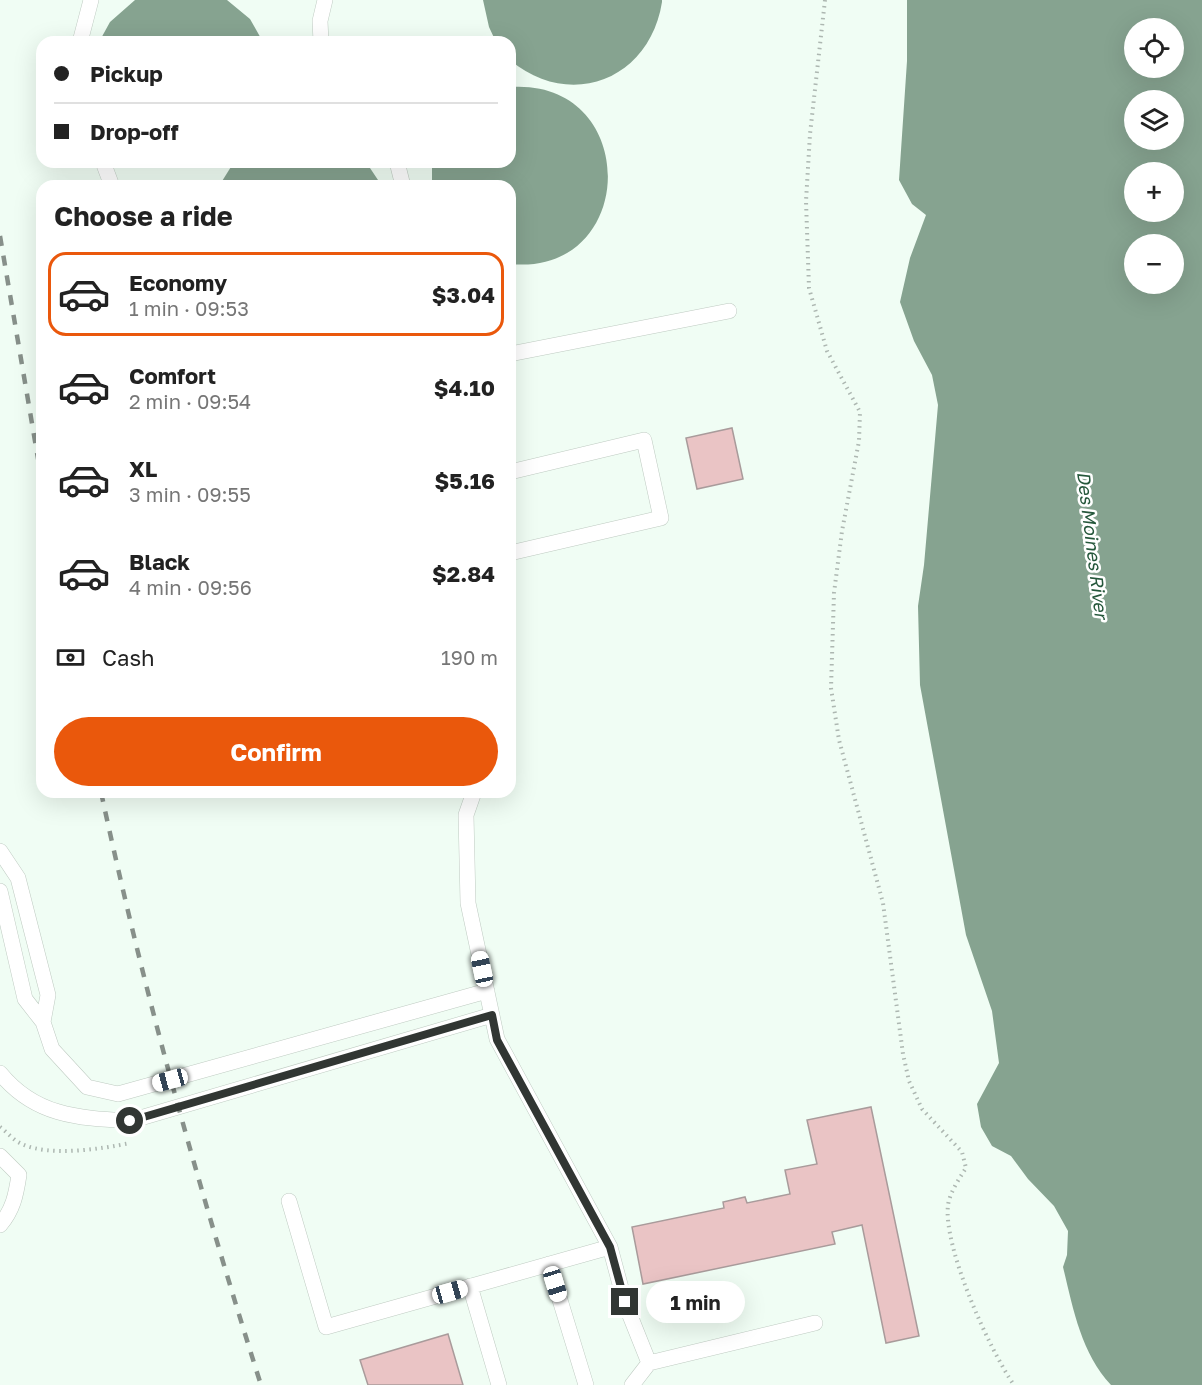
<!DOCTYPE html>
<meta charset="utf-8">
<style>
body{margin:0;font-family:"Golos Text",sans-serif;background:#f6f6f6;color:#222;height:100vh;display:flex;flex-direction:column;font-size:22px;white-space:nowrap}
*{box-sizing:border-box;margin:0}
p{font-size:20px;color:#767676}
.icon{flex:none;width:33px;height:33px;fill:none;stroke:currentColor;stroke-width:2;stroke-linecap:round;stroke-linejoin:round}
.map{position:relative;flex:1;overflow:hidden}
.side{position:absolute;left:36px;top:180px;width:480px;height:618px;display:flex;flex-direction:column;background:#fff;border-radius:18px;box-shadow:0 6px 24px #0002}
.side>*{flex:none}
.top-card{position:absolute;left:36px;top:36px;width:480px;height:132px;border-radius:18px;box-shadow:0 6px 24px #0002;display:grid;align-content:center;height:132px;padding:0 18px;background:#fff}
.controls{position:absolute;left:1124px;top:18px;display:grid;gap:12px}
.controls a{display:grid;place-items:center;width:60px;height:60px;border-radius:50%;background:#fff;box-shadow:0 6px 24px #0002;font-size:30px}
.end{position:absolute;width:27px;height:27px;margin:-14px;border:8px solid #313633;background:#fff;box-shadow:0 0 0 3px #fff}
.from{border-radius:50%}
.bubble{position:absolute;height:42px;border-radius:21px;background:#fff;box-shadow:0 6px 24px #0002;font-size:20px;font-weight:700;line-height:42px;text-align:center}
.car{position:absolute;width:18px;height:36px;margin:-18px -9px;border-radius:8px;box-shadow:0 0 4px 2px #0007;background:linear-gradient(#fff 24%,#345 0 40%,#fff 0 76%,#345 0 86%,#fff 0)}
.top-card b{display:flex;align-items:center;gap:21px;height:57px;font-size:22px}
.top-card b+b{border-top:2px solid #e0e0e0}
.top-card i{width:15px;height:15px;background:#222}
ul{padding:0;list-style:none}
li{display:flex;align-items:center;gap:18px;height:84px;margin:0 12px 9px;padding:0 6px;border:3px solid transparent;border-radius:18px}
li div{flex:1}
li b{display:block;font-size:22px}
li em{font-style:normal;font-weight:700}
li.active{border-color:#ea580c}
li>.icon{width:54px;height:54px;stroke-width:1.5}
h2{padding:0 18px;font-size:27px;line-height:72px}
.pay{display:flex;align-items:center;gap:15px;height:66px;padding:0 18px;font-size:22px}
.pay p{margin-inline-start:auto}
.primary-button{display:flex;gap:12px;margin-top:auto;padding:12px 18px}
.primary-button a{flex:1;height:69px;border-radius:36px;background:#ea580c;color:#fff;font-size:24px;font-weight:700;line-height:69px;text-align:center}
.map>svg:first-child{display:block}
</style>
<div class="map">
<svg width="1202" height="1385" viewBox="0 0 1202 1385">
<rect width="100%" height="100%" fill="#f0fdf4"/>
<!-- water -->
<path fill="#86a390" fill-rule="evenodd" d="M135,0H227L250,19L263,42H99L110,22Z
M483,0H662V2C650,79 571,111 510,60V42H496L489,27Z
M907,0H1202V1385H1111C1081,1353 1073,1308 1063,1267L1067,1255L1068,1231L1054,1206L1028,1179L1011,1156L992,1146L981,1127L977,1104L999,1063L992,1011L966,935L920,685L918,606L924,565L938,405L932,375L914,341L900,302L910,258L926,215L912,204L899,180L907,61ZM1173,28V68H1134V28ZM1173,100V140H1134V100ZM1173,172V212H1134V172ZM1173,244V284H1134V244Z
M510,87C642,78 639,277 510,264V186H432V162H510Z
M234,162H366L382,186H219Z"/>
<!-- building -->
<path fill="#eac4c5" stroke="#a99b9b" stroke-width="1.5" d="M732,428L743,479L697,489L686,438Z
M871,1107L919,1336L886,1343L862,1225L832,1232L835,1244L643,1284L632,1227L724,1208L723,1202L745,1197L747,1203L790,1194L785,1170L817,1164L807,1120Z
M448,1334L463,1385H368L360,1360Z"/>
<g fill="none" stroke-linecap="round" stroke-linejoin="round">
<defs>
<path id="service" d="M80,42L91,0
M321,42L320,21L325,0
M103,162L112,186
M397,162L403,186
M510,354L729,311
M510,472L644,440L661,518L510,553
M474,792L466,815L468,903L497,1039L610,1247L625,1303L649,1363
M0,851L18,878L48,995L43,1022L52,1049L87,1087L118,1094L487,991
M0,891L25,999L43,1022
M0,1073C35,1116 78,1118 130,1121L492,1015
M0,1156L19,1175C16,1195 13,1210 0,1225
M289,1201L326,1327L610,1247
M549,1264L586,1385
M470,1286L499,1385
M632,1385L649,1363L815,1323"/>
</defs>
<!-- service casing -->
<use href="#service" stroke="#bfcbc2" stroke-width="16"/>
<!-- path -->
<path stroke="#adb7b1" stroke-width="4" stroke-dasharray="1.5 4.5" stroke-linecap="butt" d="M825,0L810,134L806,201L809,288L827,351L860,412L859,441L842,531L834,593L831,688L839,740L883,903L903,1054L909,1081L922,1109L962,1152L966,1168C959,1179 950,1192 948,1205C943,1247 989,1349 1014,1385
M0,1127C7,1132 14,1141 22,1144C50,1157 101,1149 130,1143"/>
<!-- service -->
<use href="#service" stroke="#fff" stroke-width="15"/>
<!-- rail -->
<path stroke="#87908a" stroke-width="4.5" stroke-dasharray="10 10" stroke-linecap="butt" d="M0,236L42,482
M101,792C144,993 199,1189 261,1385"/>
</g>
<g fill="none" stroke-linecap="round" stroke-linejoin="round">
<!-- route -->
<path stroke="#313633" stroke-width="8" d="M130,1121L492,1015L497,1040L610,1247L625,1302"/>
</g>
<g text-anchor="middle" stroke-width="5" stroke-linejoin="round" paint-order="stroke">
<!-- water labels -->
<g font-size="18" font-style="italic" fill="#25573b" stroke="#fff">
<text transform="translate(1092 545) rotate(83)" y="6">Des Moines River</text>
</g>
</g>
</svg>
<div class="controls">
<a><svg class="icon" aria-label="locate" viewBox="0 0 24 24"><circle cx="12" cy="12" r="6"/><path d="M12 2v4M12 18v4M2 12h4M18 12h4"/></svg></a>
<a><svg class="icon" aria-label="layers" viewBox="0 0 24 24"><path d="M12 4l9 5-9 5-9-5zM3 14l9 5 9-5"/></svg></a>
<a>+</a>
<a>−</a>
</div>
<i class="end from" style="left:130px;top:1121px"></i>
<i class="end" style="left:625px;top:1302px"></i>
<div class="bubble" style="left:646px;top:1281px;width:99px">1 min</div>
<i class="car" style="left:482px;top:969px;rotate:348deg"></i>
<i class="car" style="left:170px;top:1080px;rotate:255deg"></i>
<i class="car" style="left:555px;top:1284px;rotate:163deg"></i>
<i class="car" style="left:450px;top:1292px;rotate:74deg"></i>
<div class="top-card">
<b><i class="from"></i>Pickup</b>
<b><i></i>Drop-off</b>
</div>
<section class="side">
<h2>Choose a ride</h2>
<ul>
<li class="active"><svg class="icon" aria-label="car" viewBox="0 0 24 24"><path d="M5 17H2v-5l4-1 3-4h7l3 4 3 1v5h-3M9 17h6M6 11h13"/><circle cx="7" cy="17" r="2"/><circle cx="17" cy="17" r="2"/></svg><div><b>Economy</b><p>1 min · 09:53</p></div><em>$3.04</em></li>
<li><svg class="icon" aria-label="car" viewBox="0 0 24 24"><path d="M5 17H2v-5l4-1 3-4h7l3 4 3 1v5h-3M9 17h6M6 11h13"/><circle cx="7" cy="17" r="2"/><circle cx="17" cy="17" r="2"/></svg><div><b>Comfort</b><p>2 min · 09:54</p></div><em>$4.10</em></li>
<li><svg class="icon" aria-label="car" viewBox="0 0 24 24"><path d="M5 17H2v-5l4-1 3-4h7l3 4 3 1v5h-3M9 17h6M6 11h13"/><circle cx="7" cy="17" r="2"/><circle cx="17" cy="17" r="2"/></svg><div><b>XL</b><p>3 min · 09:55</p></div><em>$5.16</em></li>
<li><svg class="icon" aria-label="car" viewBox="0 0 24 24"><path d="M5 17H2v-5l4-1 3-4h7l3 4 3 1v5h-3M9 17h6M6 11h13"/><circle cx="7" cy="17" r="2"/><circle cx="17" cy="17" r="2"/></svg><div><b>Black</b><p>4 min · 09:56</p></div><em>$2.84</em></li>
</ul>
<div class="pay"><svg class="icon" aria-label="cash" viewBox="0 0 24 24"><path d="M3 7h18v10H3z"/><circle cx="12" cy="12" r="2"/></svg>Cash<p>190 m</p></div>
<div class="primary-button"><a>Confirm</a></div>
</section>
</div>
